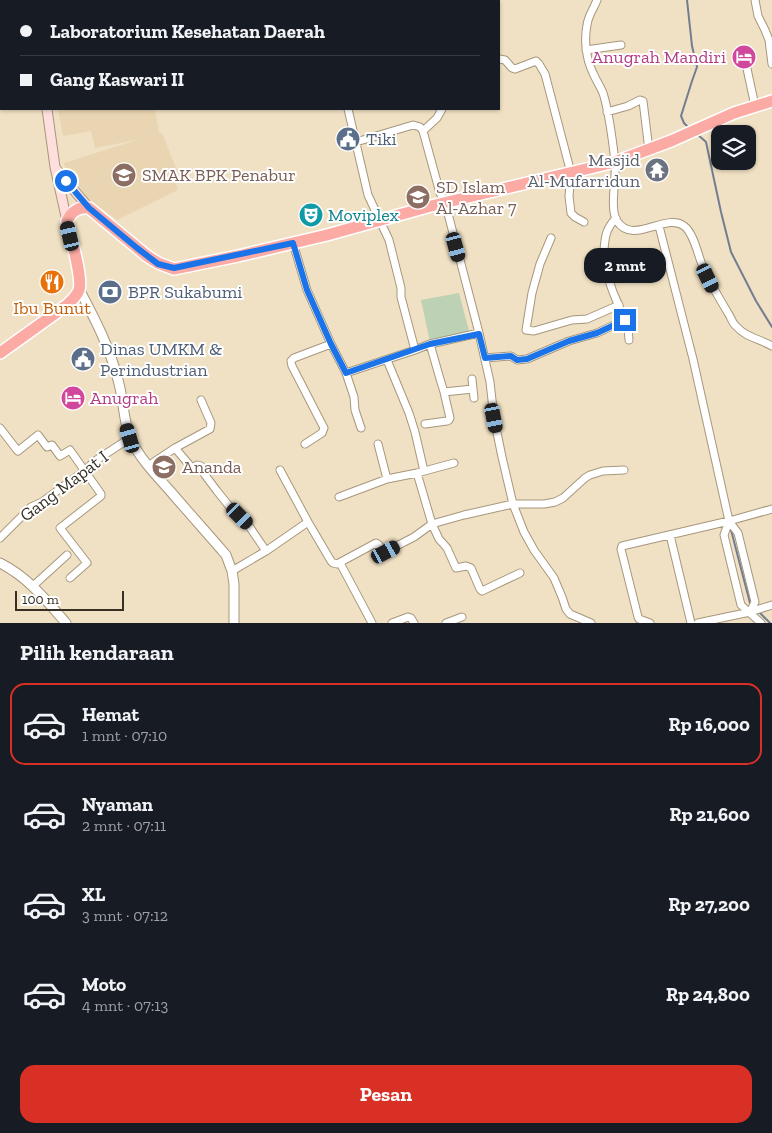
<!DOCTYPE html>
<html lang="id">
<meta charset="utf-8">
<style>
body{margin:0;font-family:"Zilla Slab",serif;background:#242831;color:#f1f3f6;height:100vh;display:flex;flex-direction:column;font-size:19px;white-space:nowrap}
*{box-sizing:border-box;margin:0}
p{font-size:16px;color:#9ea1a6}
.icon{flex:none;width:28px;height:28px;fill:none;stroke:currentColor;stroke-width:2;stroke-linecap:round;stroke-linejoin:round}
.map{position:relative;height:623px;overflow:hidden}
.side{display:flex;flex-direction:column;background:#171b24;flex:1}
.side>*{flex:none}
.banner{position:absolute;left:0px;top:0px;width:500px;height:110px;box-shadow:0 1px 4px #0004;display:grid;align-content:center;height:110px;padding:0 20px;background:#171b24}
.controls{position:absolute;left:711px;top:125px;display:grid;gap:10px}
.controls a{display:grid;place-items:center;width:45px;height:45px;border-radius:10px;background:#171b24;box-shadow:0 1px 4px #0004;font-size:25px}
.scale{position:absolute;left:15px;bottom:12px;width:109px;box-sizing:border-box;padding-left:5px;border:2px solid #352f24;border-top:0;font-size:14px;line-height:18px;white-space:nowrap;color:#352f24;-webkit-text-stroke:4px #fff;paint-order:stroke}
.end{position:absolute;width:22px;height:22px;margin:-11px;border:6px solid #1a73e8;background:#fff;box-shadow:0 0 0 2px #fff}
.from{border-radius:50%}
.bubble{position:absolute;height:35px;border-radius:15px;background:#171b24;box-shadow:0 1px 4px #0004;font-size:16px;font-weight:700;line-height:35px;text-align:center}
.car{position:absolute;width:15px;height:30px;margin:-15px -8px;border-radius:6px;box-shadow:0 0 4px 1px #0007;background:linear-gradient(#222 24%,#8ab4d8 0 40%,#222 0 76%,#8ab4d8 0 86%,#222 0)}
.banner b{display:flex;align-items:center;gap:18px;height:48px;font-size:19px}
.banner b+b{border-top:1px solid #363941}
.banner i{width:12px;height:12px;background:#f1f3f6}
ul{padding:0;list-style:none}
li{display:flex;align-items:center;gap:15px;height:82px;margin:0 10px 8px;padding:0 10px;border:2px solid transparent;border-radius:15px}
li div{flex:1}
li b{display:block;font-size:19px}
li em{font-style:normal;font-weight:700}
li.current{border-color:#d93025}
li>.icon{width:45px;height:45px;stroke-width:1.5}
h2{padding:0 20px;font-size:22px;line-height:60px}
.cta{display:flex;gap:10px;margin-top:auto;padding:10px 20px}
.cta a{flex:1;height:58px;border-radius:15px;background:#d93025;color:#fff;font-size:20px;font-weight:700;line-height:58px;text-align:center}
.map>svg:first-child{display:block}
</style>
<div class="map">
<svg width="772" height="623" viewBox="0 0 772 623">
<rect width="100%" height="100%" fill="#f1e1c4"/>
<!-- built -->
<path fill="#e9d5b2" d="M58,109H155L159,133H162L178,173L174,177L178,190L117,220L87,198L65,167L64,163L137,140L95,148L91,131L63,136Z"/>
<!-- green -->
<path fill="#bdd1b4" d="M311,0H406L407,1H311Z
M459,293L469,331L430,342L421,300Z"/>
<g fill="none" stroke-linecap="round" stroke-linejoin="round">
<!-- stream -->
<path stroke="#727d91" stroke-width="2" d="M687,0L692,46L697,67L692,81L681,116L684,123L689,128
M697,134L706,142L721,212L731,252L756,301L772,327
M731,530L750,603
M759,612L770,623"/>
<defs>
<path id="minor" d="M243,0V1
M302,0L303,1
M475,0L476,1
M597,0C594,8 588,16 587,25C584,40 586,59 593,73C596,80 600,86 603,93C610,115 612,139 615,161C617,176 609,209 617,221C633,246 666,212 684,226C694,233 698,256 703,267C710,283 719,298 728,313C731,317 732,323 736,326C745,337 760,339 772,346
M755,0L758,16L765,30L769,40L772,64
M210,1L213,0
M430,1L433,0
M586,50L621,45
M499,59L505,60L512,68L515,69L536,61L539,64L545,74L571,173L569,196L571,213L575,217L584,222
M746,64L755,106
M0,104H1
M348,109L368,195L389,240L401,288V297L415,350
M442,109L437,118L423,131L440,193L445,202L479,333L490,382L494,418L502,457L513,504L524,532L534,550L554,578L562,597L566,609L570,614L591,623
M607,112L628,106L640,100L643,101L649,150
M356,142L413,125L420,127L423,131
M616,218C606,229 605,236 604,250C604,270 611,289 619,306C624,318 629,327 629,340
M659,226L693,359L729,521L738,533L755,602L750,612
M551,238L540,264L532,293L526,330L534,331L572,320L587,319L619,305
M293,243L307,290L331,344L346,373L415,350L430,344L479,333
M485,358L511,356L517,360L527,359L569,341L597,333L625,320
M387,360L409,413L415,432L424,471
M346,373L354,397L355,410L361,428
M472,379L473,389
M444,392L473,389L474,398
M425,424L447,421L449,420L450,418L444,392L440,379L430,344
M0,428L17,450L18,451L38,435L47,447L52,445L60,456L70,450L101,494V496L60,528L87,563L70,578
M305,444L322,433L324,428L292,366L291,361L294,358L331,344
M378,444L387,479
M175,448L192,468L197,465L201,466L205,475L217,491L229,506L249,526L266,551
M148,466L175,448L210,429L211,423L201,400
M280,470L308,522
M417,473L432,524L439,539L447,548L456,568L466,566L471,568L480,589L482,591L520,573
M339,497L387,479L417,473L454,463
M729,521L724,535L741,605L761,623
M670,535L691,623
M0,538L31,507L42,502L84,471L95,461L130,438
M340,563L372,623
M232,571L266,551L308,522L331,561L333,563L337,564L376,543L379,545L383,552H385L414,537L432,524L464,515L513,504H544L555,502L563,498L585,478L590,475L603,471L624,470
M33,586L67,555
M392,623L408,617L411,618L414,623
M446,623L462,617
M650,623L639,619L638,617L621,549L622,546L729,521L772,509
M698,623L750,612L772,605"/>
<path id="tertiary" d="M79,289C95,319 110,348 118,380C124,400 123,422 131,440C141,460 156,475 171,492C189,513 208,534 226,555L232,571L234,584V623
M0,563C29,578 45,599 66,623"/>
<path id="secondary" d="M49,1V0
M47,109L55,167L67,221
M56,169L89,208"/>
<path id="trunk" d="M0,353L67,305C71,301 77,296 79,290C83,278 70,235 67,221C72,211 78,207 89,208L147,256L158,263L174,269L238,256L327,235L431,206L615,162L671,141L734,113L772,101"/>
</defs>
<!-- minor casing -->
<use href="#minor" stroke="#a6977c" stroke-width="9"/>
<!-- tertiary casing -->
<use href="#tertiary" stroke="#a6977c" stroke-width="11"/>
<!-- secondary casing -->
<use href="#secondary" stroke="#a6977c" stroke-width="11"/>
<!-- trunk casing -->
<use href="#trunk" stroke="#fff" stroke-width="14"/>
<!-- minor -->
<use href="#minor" stroke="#fff" stroke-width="7"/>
<!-- tertiary -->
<use href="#tertiary" stroke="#fff" stroke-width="9"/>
<!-- secondary -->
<use href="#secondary" stroke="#fedfdd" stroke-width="9"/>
<!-- trunk -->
<use href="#trunk" stroke="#fcaaa4" stroke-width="11"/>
</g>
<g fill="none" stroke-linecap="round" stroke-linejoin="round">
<!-- route -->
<path stroke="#1a73e8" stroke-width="6" d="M66,181L89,208L137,248L158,264L174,268L293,243L307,290L331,344L346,373L430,344L479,334L485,358L511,356L517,360L527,359L569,341L597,333L625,320"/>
</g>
<!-- icons -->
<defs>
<symbol id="hotel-disc" viewBox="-11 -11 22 22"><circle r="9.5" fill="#d1479c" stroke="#fff"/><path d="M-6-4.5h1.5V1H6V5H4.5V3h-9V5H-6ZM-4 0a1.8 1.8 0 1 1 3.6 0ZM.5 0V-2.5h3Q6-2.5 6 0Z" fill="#fff"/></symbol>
<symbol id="civic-disc" viewBox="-11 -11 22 22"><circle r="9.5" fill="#5c6f8a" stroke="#fff"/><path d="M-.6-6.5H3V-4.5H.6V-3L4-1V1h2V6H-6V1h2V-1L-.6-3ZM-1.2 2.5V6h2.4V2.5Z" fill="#fff"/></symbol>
<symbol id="temple-disc" viewBox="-11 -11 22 22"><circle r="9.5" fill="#6b7280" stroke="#fff"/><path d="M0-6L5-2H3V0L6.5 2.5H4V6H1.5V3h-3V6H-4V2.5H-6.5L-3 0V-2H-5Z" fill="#fff"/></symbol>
<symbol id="school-disc" viewBox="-11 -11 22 22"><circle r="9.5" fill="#8d6e63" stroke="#fff"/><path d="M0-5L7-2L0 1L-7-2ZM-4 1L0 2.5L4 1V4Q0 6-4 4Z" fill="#fff"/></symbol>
<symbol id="theatre-disc" viewBox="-11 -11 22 22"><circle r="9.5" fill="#0f9aa8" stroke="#fff"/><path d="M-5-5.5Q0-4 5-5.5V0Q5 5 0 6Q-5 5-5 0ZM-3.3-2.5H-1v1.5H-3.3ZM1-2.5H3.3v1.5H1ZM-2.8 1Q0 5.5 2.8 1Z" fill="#fff"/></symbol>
<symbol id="restaurant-disc" viewBox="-11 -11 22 22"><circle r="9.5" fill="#e8710a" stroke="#fff"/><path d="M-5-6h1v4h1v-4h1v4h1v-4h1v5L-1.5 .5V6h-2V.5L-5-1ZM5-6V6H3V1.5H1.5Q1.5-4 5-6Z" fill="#fff"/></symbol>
<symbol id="bank-disc" viewBox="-11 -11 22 22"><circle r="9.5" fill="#5c6f8a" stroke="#fff"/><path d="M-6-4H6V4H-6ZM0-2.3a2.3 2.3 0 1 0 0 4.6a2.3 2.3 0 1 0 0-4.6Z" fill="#fff"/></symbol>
</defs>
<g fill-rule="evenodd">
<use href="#hotel-disc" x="730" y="43" width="28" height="28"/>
<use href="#civic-disc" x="334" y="125" width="28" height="28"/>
<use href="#temple-disc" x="643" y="156" width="28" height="28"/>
<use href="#school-disc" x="110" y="161" width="28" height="28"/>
<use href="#school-disc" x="404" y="183" width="28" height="28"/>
<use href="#theatre-disc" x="297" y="201" width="28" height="28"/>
<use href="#restaurant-disc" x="38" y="268" width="28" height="28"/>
<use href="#bank-disc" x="96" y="278" width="28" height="28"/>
<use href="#civic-disc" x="69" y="345" width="28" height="28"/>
<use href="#hotel-disc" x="59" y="384" width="28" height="28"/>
<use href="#school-disc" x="150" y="453" width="28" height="28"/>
</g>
<g text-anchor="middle" stroke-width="4" stroke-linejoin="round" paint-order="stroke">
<!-- hotel labels -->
<g font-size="18" fill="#b23c85" stroke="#fff" text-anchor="end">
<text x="726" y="63">Anugrah Mandiri</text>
<text x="90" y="404" text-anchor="start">Anugrah</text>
</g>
<!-- service labels -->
<g font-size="18" fill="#4e5e75" stroke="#fff" text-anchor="start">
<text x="366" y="145">Tiki</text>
<text x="128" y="298">BPR Sukabumi</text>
<text x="100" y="355">Dinas UMKM &amp;<tspan x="100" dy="21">Perindustrian</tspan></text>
</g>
<!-- worship labels -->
<g font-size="18" fill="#5b616d" stroke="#fff" text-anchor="end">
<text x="640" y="166">Masjid<tspan x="640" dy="21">Al-Mufarridun</tspan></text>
</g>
<!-- education labels -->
<g font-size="18" fill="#785e54" stroke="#fff" text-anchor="start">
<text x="142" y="181">SMAK BPK Penabur</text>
<text x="436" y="193">SD Islam<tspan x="436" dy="21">Al-Azhar 7</tspan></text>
<text x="182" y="473">Ananda</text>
</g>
<!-- culture labels -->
<g font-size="18" fill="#0d838f" stroke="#fff" text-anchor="start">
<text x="328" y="221">Moviplex</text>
</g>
<!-- food labels -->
<g font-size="18" fill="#c56008" stroke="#fff">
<text x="52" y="314">Ibu Bunut</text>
</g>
<!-- street labels -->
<g font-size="18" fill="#352f24" stroke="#fff">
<text transform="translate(64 486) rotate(-37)" y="6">Gang Mapat I</text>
</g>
</g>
</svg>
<div class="controls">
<a><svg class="icon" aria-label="layers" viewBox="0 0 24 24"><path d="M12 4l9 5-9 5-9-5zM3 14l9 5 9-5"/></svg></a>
</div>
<div class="scale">100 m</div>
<i class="end from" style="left:66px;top:181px"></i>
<i class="end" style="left:625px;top:320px"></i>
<div class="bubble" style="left:584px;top:248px;width:82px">2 mnt</div>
<i class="car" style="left:70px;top:236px;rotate:347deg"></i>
<i class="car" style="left:456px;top:247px;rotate:165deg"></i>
<i class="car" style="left:708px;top:278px;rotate:154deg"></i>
<i class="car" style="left:494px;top:418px;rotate:169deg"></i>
<i class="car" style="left:130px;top:438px;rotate:344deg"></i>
<i class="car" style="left:240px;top:516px;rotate:135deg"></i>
<i class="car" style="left:386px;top:552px;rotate:62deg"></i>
<div class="banner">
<b><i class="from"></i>Laboratorium Kesehatan Daerah</b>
<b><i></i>Gang Kaswari II</b>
</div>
</div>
<section class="side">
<h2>Pilih kendaraan</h2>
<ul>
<li class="current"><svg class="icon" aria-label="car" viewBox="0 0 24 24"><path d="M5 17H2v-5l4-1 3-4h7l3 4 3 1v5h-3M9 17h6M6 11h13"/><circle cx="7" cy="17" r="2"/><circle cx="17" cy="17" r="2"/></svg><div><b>Hemat</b><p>1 mnt · 07:10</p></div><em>Rp 16,000</em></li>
<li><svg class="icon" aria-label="car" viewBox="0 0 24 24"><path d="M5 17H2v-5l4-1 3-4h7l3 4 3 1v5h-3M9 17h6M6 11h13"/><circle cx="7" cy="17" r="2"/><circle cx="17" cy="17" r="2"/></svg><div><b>Nyaman</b><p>2 mnt · 07:11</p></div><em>Rp 21,600</em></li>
<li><svg class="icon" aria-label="car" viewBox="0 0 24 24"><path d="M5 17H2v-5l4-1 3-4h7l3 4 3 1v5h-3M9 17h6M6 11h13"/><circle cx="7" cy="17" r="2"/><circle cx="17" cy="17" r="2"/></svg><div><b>XL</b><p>3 mnt · 07:12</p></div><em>Rp 27,200</em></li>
<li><svg class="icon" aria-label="car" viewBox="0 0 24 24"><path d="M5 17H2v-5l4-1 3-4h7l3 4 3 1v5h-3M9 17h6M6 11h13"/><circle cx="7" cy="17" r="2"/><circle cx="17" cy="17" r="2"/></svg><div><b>Moto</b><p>4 mnt · 07:13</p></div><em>Rp 24,800</em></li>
</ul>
<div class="cta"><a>Pesan</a></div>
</section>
